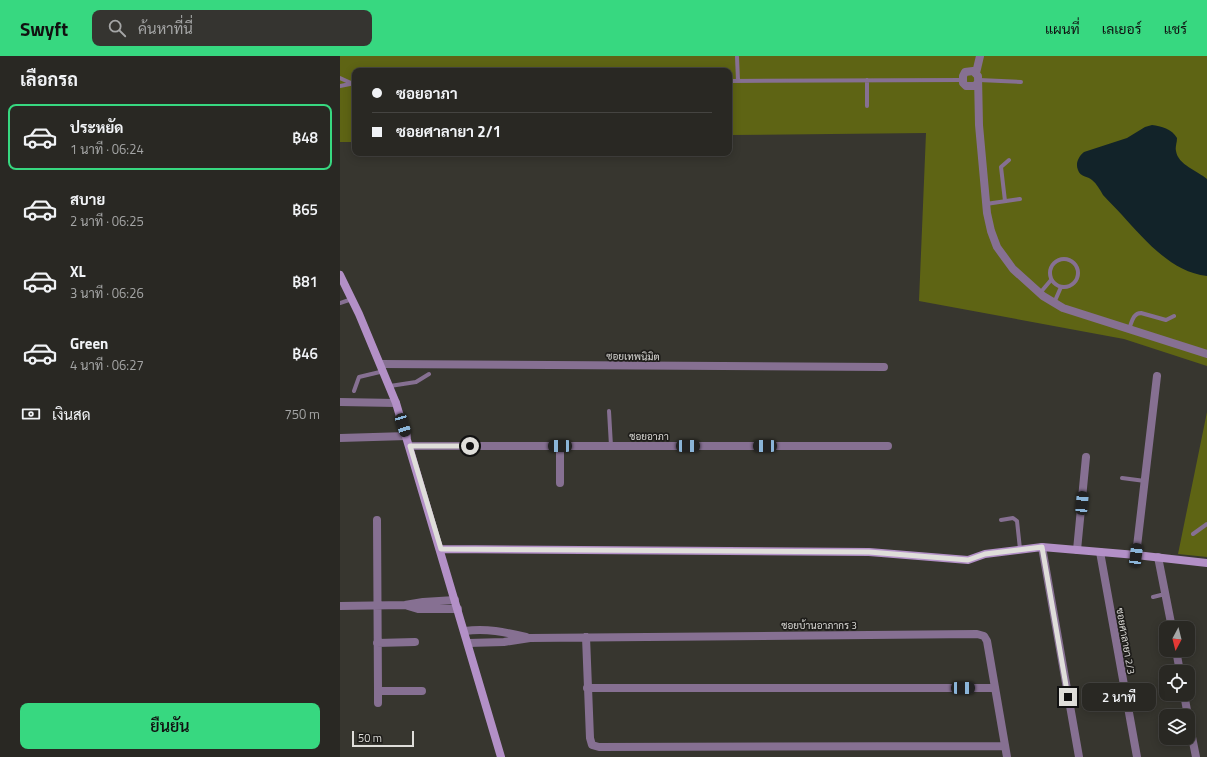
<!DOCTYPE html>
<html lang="th">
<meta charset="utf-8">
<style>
body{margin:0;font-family:"Titillium Web",Sarabun,sans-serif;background:#353430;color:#f1f3f6;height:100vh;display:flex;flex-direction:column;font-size:15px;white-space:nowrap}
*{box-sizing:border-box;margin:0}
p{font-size:13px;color:#a5a6a6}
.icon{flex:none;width:22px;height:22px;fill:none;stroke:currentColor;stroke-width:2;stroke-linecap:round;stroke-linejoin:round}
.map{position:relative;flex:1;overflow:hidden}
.sheet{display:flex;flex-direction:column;background:#292823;width:340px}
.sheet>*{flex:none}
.guide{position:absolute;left:12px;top:12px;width:380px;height:88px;border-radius:8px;box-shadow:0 2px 10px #0003,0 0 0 1px #454441;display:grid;align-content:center;height:88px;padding:0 20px;background:#292823}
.needle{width:26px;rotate:187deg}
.buttons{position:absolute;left:819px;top:565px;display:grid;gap:8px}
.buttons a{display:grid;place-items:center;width:36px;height:36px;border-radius:8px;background:#292823;box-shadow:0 2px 10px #0003,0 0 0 1px #454441;font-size:20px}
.scale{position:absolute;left:12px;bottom:10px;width:62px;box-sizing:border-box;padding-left:4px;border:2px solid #dfdeda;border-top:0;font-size:11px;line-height:14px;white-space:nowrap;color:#dfdeda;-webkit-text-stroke:3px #1e1d1a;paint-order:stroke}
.end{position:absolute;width:18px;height:18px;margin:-9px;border:5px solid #dfdeda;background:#111;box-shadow:0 0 0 2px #111}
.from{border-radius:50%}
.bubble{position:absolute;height:28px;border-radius:8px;background:#292823;box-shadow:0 2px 10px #0003,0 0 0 1px #454441;font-size:13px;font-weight:600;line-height:28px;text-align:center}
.car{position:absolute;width:12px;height:24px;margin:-12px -6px;border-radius:5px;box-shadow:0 0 3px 1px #0007;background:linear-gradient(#222 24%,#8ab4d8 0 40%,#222 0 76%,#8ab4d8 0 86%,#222 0)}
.guide b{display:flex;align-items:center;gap:14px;height:38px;font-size:15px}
.guide b+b{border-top:1px solid #454441}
.guide i{width:10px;height:10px;background:#f1f3f6}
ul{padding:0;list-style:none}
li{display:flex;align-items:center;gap:12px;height:66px;margin:0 8px 6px;padding:0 12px;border:2px solid transparent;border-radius:8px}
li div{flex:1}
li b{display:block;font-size:15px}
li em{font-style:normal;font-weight:600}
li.current{border-color:#37d880}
li>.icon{width:36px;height:36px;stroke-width:1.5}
h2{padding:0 20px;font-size:18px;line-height:48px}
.pay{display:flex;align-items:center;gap:10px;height:44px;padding:0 20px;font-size:15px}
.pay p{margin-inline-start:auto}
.action{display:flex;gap:8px;margin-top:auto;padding:8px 20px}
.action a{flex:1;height:46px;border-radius:8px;background:#37d880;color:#111;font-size:16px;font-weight:600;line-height:46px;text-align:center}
header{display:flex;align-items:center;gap:24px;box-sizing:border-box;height:56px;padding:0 20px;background:#37d880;color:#111}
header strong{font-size:19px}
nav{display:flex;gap:22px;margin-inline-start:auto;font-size:14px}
.search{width:280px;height:36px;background:#353430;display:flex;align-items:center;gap:10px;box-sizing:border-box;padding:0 14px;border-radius:8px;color:#a5a6a6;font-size:15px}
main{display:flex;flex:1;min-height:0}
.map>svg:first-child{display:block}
</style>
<header>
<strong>Swyft</strong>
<div class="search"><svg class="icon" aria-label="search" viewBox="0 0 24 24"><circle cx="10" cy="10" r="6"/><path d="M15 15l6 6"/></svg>ค้นหาที่นี่</div>
<nav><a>แผนที่</a><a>เลเยอร์</a><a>แชร์</a></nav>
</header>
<main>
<section class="sheet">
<h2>เลือกรถ</h2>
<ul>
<li class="current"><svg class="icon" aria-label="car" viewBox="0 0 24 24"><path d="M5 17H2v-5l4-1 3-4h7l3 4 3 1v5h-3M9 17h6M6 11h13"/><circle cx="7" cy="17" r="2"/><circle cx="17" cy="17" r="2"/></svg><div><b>ประหยัด</b><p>1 นาที · 06:24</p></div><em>฿48</em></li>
<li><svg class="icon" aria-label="car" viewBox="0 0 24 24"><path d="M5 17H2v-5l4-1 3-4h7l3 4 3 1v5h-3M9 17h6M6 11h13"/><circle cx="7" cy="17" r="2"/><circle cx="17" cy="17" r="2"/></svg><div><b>สบาย</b><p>2 นาที · 06:25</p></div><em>฿65</em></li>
<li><svg class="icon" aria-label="car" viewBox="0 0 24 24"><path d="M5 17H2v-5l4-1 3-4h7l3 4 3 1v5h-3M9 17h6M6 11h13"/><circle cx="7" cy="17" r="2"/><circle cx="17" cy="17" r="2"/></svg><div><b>XL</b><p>3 นาที · 06:26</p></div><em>฿81</em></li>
<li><svg class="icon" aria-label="car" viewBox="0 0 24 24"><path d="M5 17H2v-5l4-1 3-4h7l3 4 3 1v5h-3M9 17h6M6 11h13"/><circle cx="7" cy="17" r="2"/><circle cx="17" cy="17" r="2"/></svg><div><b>Green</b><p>4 นาที · 06:27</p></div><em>฿46</em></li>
</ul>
<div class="pay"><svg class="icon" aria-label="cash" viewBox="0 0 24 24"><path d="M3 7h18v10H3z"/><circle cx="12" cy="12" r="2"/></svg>เงินสด<p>750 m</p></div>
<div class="action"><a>ยืนยัน</a></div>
</section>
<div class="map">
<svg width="867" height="701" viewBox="0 0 867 701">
<rect width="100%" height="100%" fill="#37362f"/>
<!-- green -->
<path fill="#5e6414" d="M0,0H867V310L784,283L579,245L586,77L389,79V15H15V86H0Z
M867,356V501L838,498Z"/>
<!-- water -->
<path fill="#122329" d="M812,69C821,70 832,73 837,82C837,87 835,91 836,95C838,109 858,115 867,123V220C831,216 805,184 782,159C776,152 769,146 763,139C760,134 757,128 752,124C748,120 740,121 738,114C735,107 739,100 744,96L787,82L805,71Z"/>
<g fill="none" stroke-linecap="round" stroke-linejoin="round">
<!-- lane -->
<path stroke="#867092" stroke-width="4" d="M397,1L398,25
M0,22L11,27
M639,24L681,26
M389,25L622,24
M0,30L15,27
M527,50V24
M665,145L661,111L669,104
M646,148L680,143
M710 217a14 14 0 1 1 28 0a14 14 0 1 1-28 0Z
M700,237L711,224
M0,247L12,243
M714,247L721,231
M789,273C792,266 793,257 801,257L826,264L834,260
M50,330L76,326L89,318
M14,335L19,321L44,315
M269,355L271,390
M782,422L805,425
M661,464L673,462L677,465L680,493
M853,478L867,468
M813,541L825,538"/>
<!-- street -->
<path stroke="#867092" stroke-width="8" d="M636,17L640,0
M637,28L634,30H626L623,27V20L625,16L633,15L638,20L639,69L647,157L651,175L657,191L673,213L703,240L723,252L867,298
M41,308L544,311
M0,346L56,347
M0,382L67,380
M70,390H548
M220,427V390
M37,464L38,635H82
M702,491L739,701
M737,494L746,401
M760,496L797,701
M796,499L817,320
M818,501L832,572
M0,550L65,549L83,546L115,544
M68,550L78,553H118
M125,575C146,572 165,576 186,581
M246,581L250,682L252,689L259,691L665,690
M37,587L75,586
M128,587L164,586L190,582L637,578L644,580L647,585L667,701
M836,594L840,616
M247,632H654
M844,638L848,660
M38,647V635
M848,661L856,701"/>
<!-- secondary -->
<path stroke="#b390c7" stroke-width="8" d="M0,219L19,258L56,347L161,701
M101,493L529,496L628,504L645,498L702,491L796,499L867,507"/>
</g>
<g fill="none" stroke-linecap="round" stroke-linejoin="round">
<!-- route -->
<path stroke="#dfdeda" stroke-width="5" d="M130,390H70L101,493L529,496L628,504L645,498L702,491L728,641"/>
</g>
<g text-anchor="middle" stroke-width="3.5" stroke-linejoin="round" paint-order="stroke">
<!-- street labels -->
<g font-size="10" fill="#dfdeda" stroke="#1e1d1a">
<text transform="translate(293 300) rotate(1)" y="4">ซอยเทพนิมิต</text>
<text x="309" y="384">ซอยอาภา</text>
<text x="479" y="573">ซอยบ้านอาภากร 3</text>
<text transform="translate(786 585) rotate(80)" y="4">ซอยศาลายา 2/3</text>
</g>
</g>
</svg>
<div class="buttons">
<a><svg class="needle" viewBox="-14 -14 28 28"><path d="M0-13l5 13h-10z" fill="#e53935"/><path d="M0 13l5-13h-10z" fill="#a5a6a6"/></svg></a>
<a><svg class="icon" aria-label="locate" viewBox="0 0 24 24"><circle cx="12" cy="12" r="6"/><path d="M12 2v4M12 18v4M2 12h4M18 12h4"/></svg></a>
<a><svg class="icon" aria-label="layers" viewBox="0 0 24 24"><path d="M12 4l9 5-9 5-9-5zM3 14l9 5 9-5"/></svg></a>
</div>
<div class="scale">50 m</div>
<i class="end from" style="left:130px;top:390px"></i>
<i class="end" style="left:728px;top:641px"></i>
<div class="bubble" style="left:742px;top:627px;width:74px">2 นาที</div>
<i class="car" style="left:63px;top:369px;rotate:163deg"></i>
<i class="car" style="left:220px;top:390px;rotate:270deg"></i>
<i class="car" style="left:348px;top:390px;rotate:90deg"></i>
<i class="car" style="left:425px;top:390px;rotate:270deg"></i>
<i class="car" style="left:742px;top:447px;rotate:5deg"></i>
<i class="car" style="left:796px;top:499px;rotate:7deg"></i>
<i class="car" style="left:623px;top:632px;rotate:90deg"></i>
<div class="guide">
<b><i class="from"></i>ซอยอาภา</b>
<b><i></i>ซอยศาลายา 2/1</b>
</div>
</div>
</main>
